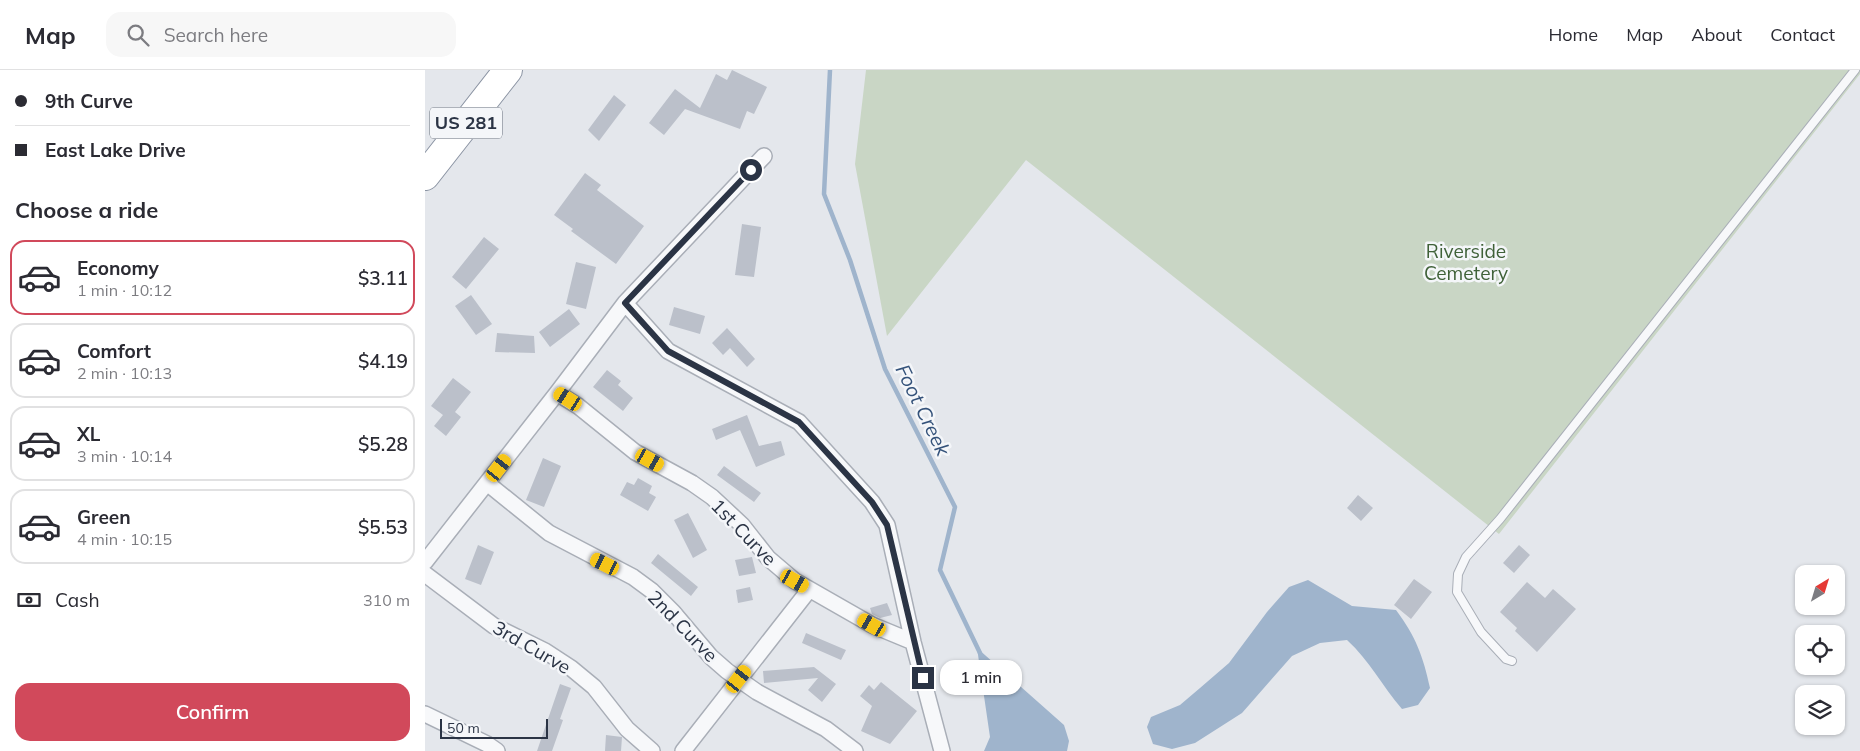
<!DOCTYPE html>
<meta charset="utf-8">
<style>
body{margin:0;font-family:Mulish,sans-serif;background:#f7f7f7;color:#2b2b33;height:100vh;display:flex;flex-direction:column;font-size:19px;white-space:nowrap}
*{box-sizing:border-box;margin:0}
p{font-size:16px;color:#7c7c81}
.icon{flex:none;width:28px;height:28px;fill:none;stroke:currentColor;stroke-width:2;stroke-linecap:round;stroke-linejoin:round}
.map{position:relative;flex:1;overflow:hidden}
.side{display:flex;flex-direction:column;background:#fff;width:425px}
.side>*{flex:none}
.banner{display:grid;align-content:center;height:110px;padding:0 15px;background:#fff}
.needle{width:32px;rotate:38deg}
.fabs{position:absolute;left:1370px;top:495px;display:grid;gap:10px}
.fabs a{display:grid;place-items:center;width:50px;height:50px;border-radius:10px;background:#fff;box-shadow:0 1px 4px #0004;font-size:25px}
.scale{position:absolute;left:15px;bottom:12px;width:108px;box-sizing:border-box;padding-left:5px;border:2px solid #2b3445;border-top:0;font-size:14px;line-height:18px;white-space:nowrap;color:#2b3445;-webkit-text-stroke:4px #f4f6f9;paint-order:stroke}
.end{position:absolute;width:22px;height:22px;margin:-11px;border:6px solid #2b3445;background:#fff;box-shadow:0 0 0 2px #fff}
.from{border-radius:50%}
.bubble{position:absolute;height:35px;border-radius:15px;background:#fff;box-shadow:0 1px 4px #0004;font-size:16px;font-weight:600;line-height:35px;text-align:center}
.car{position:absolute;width:15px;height:30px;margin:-15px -8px;border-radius:6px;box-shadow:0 0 4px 1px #0007;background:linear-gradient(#f5c518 24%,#345 0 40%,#f5c518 0 76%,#345 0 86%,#f5c518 0)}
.banner b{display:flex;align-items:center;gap:18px;height:48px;font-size:19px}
.banner b+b{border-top:1px solid #e1e1e2}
.banner i{width:12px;height:12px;background:#2b2b33}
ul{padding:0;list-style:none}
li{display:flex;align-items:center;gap:15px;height:75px;margin:0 10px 8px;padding:0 5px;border:2px solid #e1e1e2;border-radius:15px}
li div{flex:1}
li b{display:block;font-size:19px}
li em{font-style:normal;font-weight:600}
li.on{border-color:#d1495b}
li>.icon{width:45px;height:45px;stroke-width:1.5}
h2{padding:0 15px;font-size:22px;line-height:60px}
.pay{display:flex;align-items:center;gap:12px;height:55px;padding:0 15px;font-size:19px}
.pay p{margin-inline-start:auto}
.button{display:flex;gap:10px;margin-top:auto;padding:10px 15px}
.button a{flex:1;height:58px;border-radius:15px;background:#d1495b;color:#fff;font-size:20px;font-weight:600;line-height:58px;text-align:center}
header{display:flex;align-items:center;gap:30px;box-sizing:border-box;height:70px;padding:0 25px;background:#fff;border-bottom:1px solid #e1e1e2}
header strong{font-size:24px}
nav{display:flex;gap:28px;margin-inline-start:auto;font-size:18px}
.search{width:350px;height:45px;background:#f7f7f7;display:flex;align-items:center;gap:12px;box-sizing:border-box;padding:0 18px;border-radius:15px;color:#7c7c81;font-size:19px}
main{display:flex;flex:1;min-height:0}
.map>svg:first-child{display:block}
</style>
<header>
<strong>Map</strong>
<div class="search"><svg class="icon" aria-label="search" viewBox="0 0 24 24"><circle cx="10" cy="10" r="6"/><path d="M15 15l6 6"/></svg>Search here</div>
<nav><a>Home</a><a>Map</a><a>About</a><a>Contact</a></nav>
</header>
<main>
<section class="side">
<div class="banner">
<b><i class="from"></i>9th Curve</b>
<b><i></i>East Lake Drive</b>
</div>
<h2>Choose a ride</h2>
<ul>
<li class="on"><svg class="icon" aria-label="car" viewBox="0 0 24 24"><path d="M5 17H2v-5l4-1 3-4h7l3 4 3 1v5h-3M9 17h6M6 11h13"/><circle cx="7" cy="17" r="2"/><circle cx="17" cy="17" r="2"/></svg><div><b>Economy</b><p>1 min · 10:12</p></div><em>$3.11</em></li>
<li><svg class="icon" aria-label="car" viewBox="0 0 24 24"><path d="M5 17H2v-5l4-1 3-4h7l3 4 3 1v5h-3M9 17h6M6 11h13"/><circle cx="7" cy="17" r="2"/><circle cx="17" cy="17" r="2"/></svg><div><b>Comfort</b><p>2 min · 10:13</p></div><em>$4.19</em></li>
<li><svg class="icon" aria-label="car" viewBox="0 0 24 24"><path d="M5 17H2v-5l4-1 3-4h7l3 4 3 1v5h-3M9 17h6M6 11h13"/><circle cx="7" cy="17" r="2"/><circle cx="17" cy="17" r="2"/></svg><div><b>XL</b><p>3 min · 10:14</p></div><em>$5.28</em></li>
<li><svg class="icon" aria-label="car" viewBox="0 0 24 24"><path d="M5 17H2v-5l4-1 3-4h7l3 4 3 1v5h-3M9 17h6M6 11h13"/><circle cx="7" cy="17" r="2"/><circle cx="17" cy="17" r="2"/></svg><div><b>Green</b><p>4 min · 10:15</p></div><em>$5.53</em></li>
</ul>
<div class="pay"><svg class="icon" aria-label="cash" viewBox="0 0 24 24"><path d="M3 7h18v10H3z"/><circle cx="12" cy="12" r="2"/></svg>Cash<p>310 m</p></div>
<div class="button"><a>Confirm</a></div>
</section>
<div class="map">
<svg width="1435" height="681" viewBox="0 0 1435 681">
<rect width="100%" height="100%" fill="#e4e7ec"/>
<!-- green -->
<path fill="#c9d6c5" d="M441,0H1435V4L1074,464L601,90L462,266L430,94Z"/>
<!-- water -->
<path fill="#9fb4cc" d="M883,510L927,536L971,540C991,567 998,586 1005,618L993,635L977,639C957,616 945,591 922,570L895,573L867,586L817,643L770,673L747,679L728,674L722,657L726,647L755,635L775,618L804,593L842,542L864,517Z
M552,578L639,655L644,671L642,681H559L565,667Z"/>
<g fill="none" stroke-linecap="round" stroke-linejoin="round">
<!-- stream -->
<path stroke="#9fb4cc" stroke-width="4.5" d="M405,0L399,124L425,190L460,299L530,437L515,500L555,583"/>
</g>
<!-- building -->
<path fill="#bbc0ca" d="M307,0L342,17L329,44L322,41L315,59L260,39L239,65L224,53L250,19L275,38L291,4L302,10Z
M189,25L201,35L174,71L163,60Z
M160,103L176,115L172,120L219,156L191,194L146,161L148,159L129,145Z
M317,154L336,157L329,207L310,205Z
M59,167L74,179L41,219L27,207Z
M151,192L171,197L161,239L141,234Z
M46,225L67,254L51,265L30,236Z
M249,237L280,246L275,264L244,255Z
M144,239L155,254L125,277L114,262Z
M302,258L330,289L322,297L305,278L298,285L287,273Z
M72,263L109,266L110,283L70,282Z
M182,300L196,311L193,315L208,328L198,341L168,317Z
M28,308L46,322L30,342L36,347L21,366L9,356L18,345L6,336Z
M322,345L334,376L356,371L360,385L331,397L315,360L291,370L287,359Z
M118,388L136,396L119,437L101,430Z
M299,396L336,423L329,432L292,405Z
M213,408L227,416L224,423L231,427L223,441L195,425L202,412L209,415Z
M933,425L948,438L936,451L922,438Z
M263,443L282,480L268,488L249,450Z
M53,475L69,482L56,515L40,509Z
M1094,475L1105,485L1089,503L1078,493Z
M233,484L273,517L266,526L226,493Z
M327,487L331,503L314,506L310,490Z
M989,509L1007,522L986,549L969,535Z
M1102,512L1120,528L1128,519L1151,539L1112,582L1090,561L1092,558L1075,542Z
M325,517L328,530L313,533L311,520Z
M462,533L467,545L455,548L447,544L445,538Z
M381,563L421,580L416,590L377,573Z
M389,597L411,614L397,632L383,620L393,608L339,613L338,601Z
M456,612L492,641L465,674L436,661L447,636L435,626L444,615L449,620Z
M135,614L146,618L135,649L138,650L127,681H112Z
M181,665L197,667L196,681H180Z"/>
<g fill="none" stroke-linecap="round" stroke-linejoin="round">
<defs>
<path id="lane" d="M1087,591L1081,589L1056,562L1032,522L1033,504L1041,487L1075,449L1430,0"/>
<path id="street" d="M200,233L243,281L374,352L447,432L462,455L488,572L517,681
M132,323L153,336L210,382L267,413L287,427L317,455L343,488L370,511L447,555L488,572
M62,413L124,463L208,507L227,521L248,542L286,587L302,601L332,622L401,659L430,681
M0,492L132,323L200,233L339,86
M0,504L69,556L120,581L146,598L169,617L202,659L227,681
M0,644L62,674L72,681
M258,681L384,520"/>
<path id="highway" d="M0,106L83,0"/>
</defs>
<!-- lane casing -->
<use href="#lane" stroke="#a9aeb7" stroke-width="10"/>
<!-- street casing -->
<use href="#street" stroke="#a9aeb7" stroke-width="18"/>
<!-- highway casing -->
<use href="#highway" stroke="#8b94a3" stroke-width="30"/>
<!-- lane -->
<use href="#lane" stroke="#f7f8fa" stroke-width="8"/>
<!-- street -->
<use href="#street" stroke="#f7f8fa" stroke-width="15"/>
<!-- highway -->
<use href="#highway" stroke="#fff" stroke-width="28"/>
</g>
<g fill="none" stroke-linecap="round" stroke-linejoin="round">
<!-- route -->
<path stroke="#2b3445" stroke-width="6" d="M326,100L200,233L243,281L374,352L447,432L462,455L498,608"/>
</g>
<g text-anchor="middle" stroke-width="5" stroke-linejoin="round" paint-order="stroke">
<!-- shield labels -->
<rect fill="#f4f6f9" stroke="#676e7b" stroke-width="1" x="5" y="37.5" width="72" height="31" rx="4"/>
<g font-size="18" font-weight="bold" fill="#2b3445">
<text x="41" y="59">US 281</text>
</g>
<!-- park labels -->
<g font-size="19" fill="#3f6138" stroke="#f4f6f9">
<text x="1041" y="188">Riverside<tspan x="1041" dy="22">Cemetery</tspan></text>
</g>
<!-- street labels -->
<g font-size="19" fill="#2b3445" stroke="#f4f6f9">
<text transform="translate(319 462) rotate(46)" y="7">1st Curve</text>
<text transform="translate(258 556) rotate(46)" y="7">2nd Curve</text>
<text transform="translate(107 577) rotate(30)" y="7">3rd Curve</text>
</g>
<!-- water labels -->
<g font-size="20" font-style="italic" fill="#34527a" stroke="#f4f6f9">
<text transform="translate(498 340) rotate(64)" y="7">Foot Creek</text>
</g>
</g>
</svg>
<div class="fabs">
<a><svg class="needle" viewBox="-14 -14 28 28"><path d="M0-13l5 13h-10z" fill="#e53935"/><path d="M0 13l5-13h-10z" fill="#7c7c81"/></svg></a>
<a><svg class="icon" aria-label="locate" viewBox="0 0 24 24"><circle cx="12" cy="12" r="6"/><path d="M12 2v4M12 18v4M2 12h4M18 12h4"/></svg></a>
<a><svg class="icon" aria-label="layers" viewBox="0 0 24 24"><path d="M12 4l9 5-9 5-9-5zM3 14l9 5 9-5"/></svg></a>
</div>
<div class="scale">50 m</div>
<i class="end from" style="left:326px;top:100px"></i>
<i class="end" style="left:498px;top:608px"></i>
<div class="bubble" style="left:515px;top:590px;width:82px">1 min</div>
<i class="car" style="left:143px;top:329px;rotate:302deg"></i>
<i class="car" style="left:225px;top:390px;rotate:119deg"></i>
<i class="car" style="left:74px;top:398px;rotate:38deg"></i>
<i class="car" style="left:180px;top:494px;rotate:296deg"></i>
<i class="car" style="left:370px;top:511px;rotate:119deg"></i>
<i class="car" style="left:447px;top:555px;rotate:300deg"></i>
<i class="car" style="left:314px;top:609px;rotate:38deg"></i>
</div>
</main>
